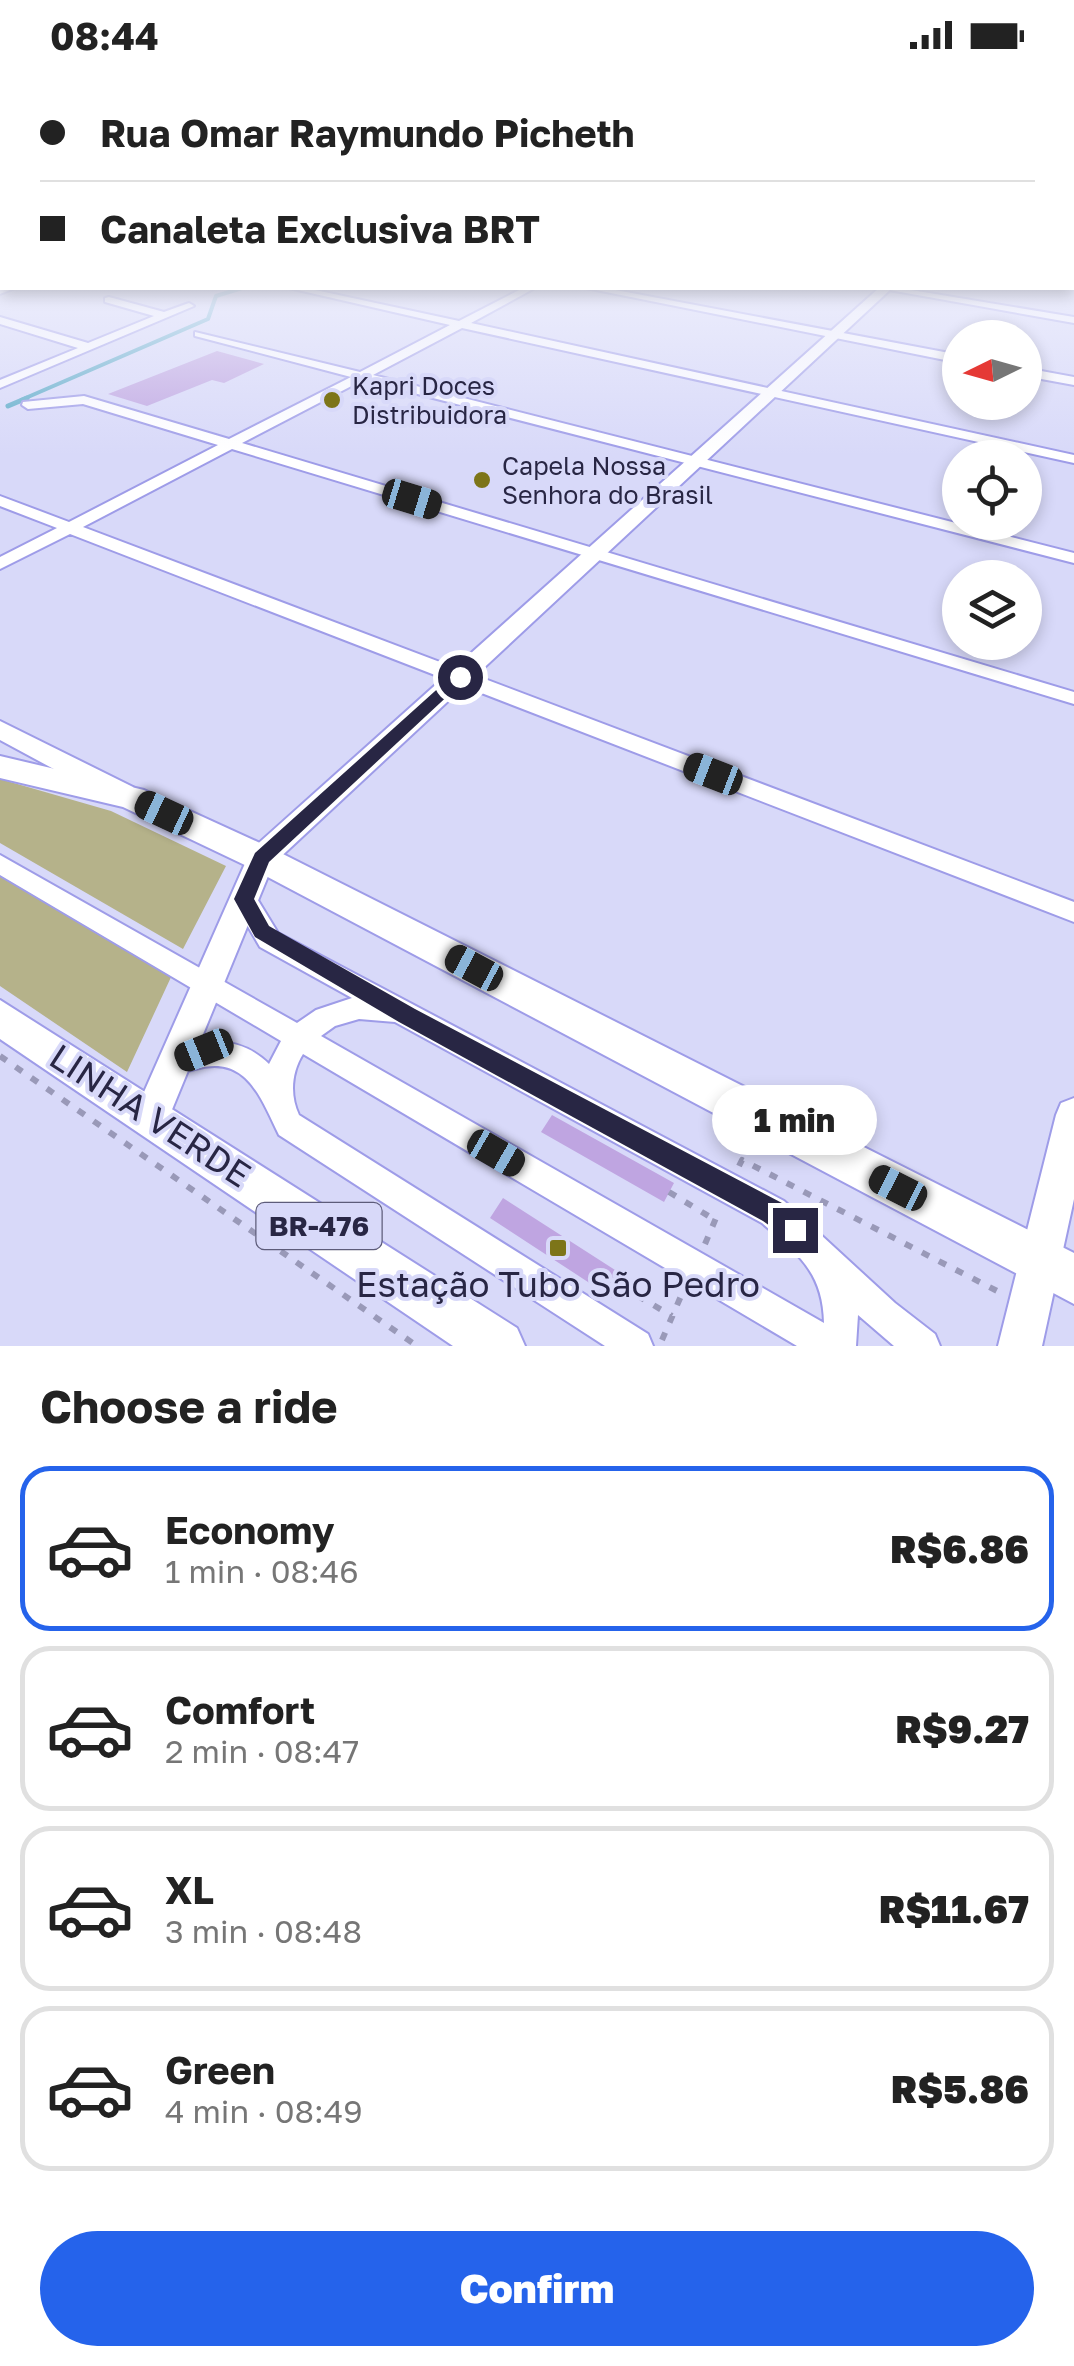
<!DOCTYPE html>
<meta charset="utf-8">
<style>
body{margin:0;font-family:"Golos Text",sans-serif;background:#f2f2f2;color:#222;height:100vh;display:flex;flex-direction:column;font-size:38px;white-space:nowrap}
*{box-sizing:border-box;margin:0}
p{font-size:32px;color:#767676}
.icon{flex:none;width:55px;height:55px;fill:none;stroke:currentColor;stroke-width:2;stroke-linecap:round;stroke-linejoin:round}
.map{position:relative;height:1276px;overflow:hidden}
.panel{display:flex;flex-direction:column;background:#fff;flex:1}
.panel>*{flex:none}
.guide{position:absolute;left:0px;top:0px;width:1075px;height:220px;box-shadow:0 5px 15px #0003;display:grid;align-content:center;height:220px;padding:0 40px;background:#fff}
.needle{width:65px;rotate:265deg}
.tools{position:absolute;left:942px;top:250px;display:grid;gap:20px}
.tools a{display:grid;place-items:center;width:100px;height:100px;border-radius:50%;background:#fff;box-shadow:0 5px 15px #0003;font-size:50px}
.end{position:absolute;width:45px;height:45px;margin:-22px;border:12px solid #282644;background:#fff;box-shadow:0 0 0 5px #fff}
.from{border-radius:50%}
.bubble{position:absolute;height:70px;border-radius:35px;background:#fff;box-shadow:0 5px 15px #0003;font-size:32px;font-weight:800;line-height:70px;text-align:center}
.car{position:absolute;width:30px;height:60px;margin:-30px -15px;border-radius:12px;box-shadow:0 0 8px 2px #0007;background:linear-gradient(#222 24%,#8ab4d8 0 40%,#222 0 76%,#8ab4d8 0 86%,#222 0)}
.guide b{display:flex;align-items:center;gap:35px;height:95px;font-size:38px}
.guide b+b{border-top:2px solid #e0e0e0}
.guide i{width:25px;height:25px;background:#222}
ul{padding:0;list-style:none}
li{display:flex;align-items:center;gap:30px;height:165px;margin:0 20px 15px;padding:0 20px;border:5px solid #e0e0e0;border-radius:30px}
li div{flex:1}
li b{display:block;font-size:38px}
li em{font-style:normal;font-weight:800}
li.active{border-color:#2563eb}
li>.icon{width:90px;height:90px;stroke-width:1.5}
h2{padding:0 40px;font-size:45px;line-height:120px}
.cta{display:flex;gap:20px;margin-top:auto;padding:20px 40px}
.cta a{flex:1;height:115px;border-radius:60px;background:#2563eb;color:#fff;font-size:40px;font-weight:800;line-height:115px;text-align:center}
.status{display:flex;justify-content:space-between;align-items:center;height:70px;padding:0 50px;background:#fff;direction:ltr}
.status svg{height:28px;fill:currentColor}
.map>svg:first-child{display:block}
</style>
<div class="status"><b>08:44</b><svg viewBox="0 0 49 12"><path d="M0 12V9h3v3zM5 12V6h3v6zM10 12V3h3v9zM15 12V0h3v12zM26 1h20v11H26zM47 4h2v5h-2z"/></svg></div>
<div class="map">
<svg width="1074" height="1276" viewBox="0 0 1074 1276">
<rect width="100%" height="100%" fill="#d8d9f9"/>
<!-- green -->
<path fill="#b5b28a" d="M0,709L111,741L226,796L183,879L0,773Z
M0,802L172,905L127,1002L0,916Z"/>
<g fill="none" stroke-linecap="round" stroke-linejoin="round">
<!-- stream-far1 -->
<path stroke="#5aaac7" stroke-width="4" d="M21,330L208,249L216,226L242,218"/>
<!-- stream -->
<path stroke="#5aaac7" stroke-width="5" d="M8,336L27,328"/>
</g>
<!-- building -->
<path fill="#bfa5e1" d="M217,281L264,294L224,313L212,310L147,336L108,324Z
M552,1045L674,1113L664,1132L541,1062Z
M503,1128L626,1207L614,1229L490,1148Z"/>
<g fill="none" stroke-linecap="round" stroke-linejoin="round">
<defs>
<path id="minor" d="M0,218H15L0,224Z
M289,218H306L459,251L523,218H535L471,253L1074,385V393L462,258L373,305L1074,483V493L363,310L242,373L1074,622V634L232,379L83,457L1074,832V852L70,464L0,499V487L57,458L0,436V426L69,452L218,375L83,334L28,339L22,335L23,332L84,326L229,369L351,307L195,266V262L360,302L450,255Z
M586,218H605L960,285V293Z
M878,218H899L1074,247V253Z
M109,227L164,242L189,233L194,236L0,318V310L78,278L0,254V247L88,273L154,246L105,232V228Z
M1025,298L1074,307V315L1025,306Z
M0,785L297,953L316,940L352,928L260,877L232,829L235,822L244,820L253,822L278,863L784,1131L895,1233L935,1264L940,1276H894L858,1245L856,1276H797L303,984C291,1003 290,1026 299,1045L648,1264L653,1276H605L279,1065C260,1026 246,984 195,999C182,1002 176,1006 164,1002L160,993L164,984C203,970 237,963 269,994L281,971L0,805ZM359,949L395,952L762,1153C798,1184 823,1202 824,1253L321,966L335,956Z"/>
<path id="major" d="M879,218H892L273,794L164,1059L151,1064L138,1059L133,1047L251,780Z
M0,651L133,717L137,724L133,731H113L0,670Z
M1074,1028V1129L1042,1276H998L1056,1045L1061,1033Z"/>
<path id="highway" d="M0,686L144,720L273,779L1074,1183V1234L249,797L123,737L0,708Z
M0,930L517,1258L525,1276H453L0,969Z"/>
</defs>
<!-- minor casing -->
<use href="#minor" stroke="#9e9ce8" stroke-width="4"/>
<!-- major casing -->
<use href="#major" stroke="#9e9ce8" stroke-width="4"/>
<!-- highway casing -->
<use href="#highway" stroke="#9e9ce8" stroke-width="4"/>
<!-- path -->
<path stroke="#9999b8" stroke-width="6" stroke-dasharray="8 11" stroke-linecap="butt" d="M0,986L417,1276
M739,1096L742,1090L1003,1224
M669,1122L715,1150
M705,1174L719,1141
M621,1216L672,1246
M662,1270L684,1219"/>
<!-- minor -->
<use href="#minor" fill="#fff" fill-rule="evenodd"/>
<!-- major -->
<use href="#major" fill="#fff" fill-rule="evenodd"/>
<!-- highway -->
<use href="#highway" fill="#fff" fill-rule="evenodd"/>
</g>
<!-- sky -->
<linearGradient id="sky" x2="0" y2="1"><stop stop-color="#6fb0db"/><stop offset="0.54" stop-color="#edeefc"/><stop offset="1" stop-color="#edeefc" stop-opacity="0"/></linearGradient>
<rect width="1074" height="385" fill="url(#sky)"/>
<!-- route -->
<path fill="#282644" d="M454,604L468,607L269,792L254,829L269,856L415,939L782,1133L804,1151L808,1160L804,1170L795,1174L763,1151L399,952L255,867L234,829L255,783Z"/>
<!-- markers -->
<g fill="#7d7519" stroke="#d8d9f9" stroke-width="4">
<circle cx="332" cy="330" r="10"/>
<circle cx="482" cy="410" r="10"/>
<rect x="548" y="1168" width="20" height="20" rx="5"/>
</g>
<g text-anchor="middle" stroke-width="8" stroke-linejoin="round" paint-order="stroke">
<!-- far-poi labels -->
<g font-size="25" fill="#282644" stroke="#d8d9f9" text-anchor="start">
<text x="352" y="325">Kapri Doces<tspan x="352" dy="29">Distribuidora</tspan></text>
<text x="502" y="405">Capela Nossa<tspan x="502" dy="29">Senhora do Brasil</tspan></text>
</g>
<!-- shield labels -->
<rect fill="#d8d9f9" stroke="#5d5c7a" stroke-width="2.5" x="256.5" y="1133" width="125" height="46" rx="8"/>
<g font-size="28" font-weight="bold" fill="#282644">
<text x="319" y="1166">BR-476</text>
</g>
<!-- near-street labels -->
<g font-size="35" fill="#282644" stroke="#d8d9f9">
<text transform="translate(150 1046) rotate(33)" y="12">LINHA VERDE</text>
</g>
<!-- near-poi labels -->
<g font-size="35" fill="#282644" stroke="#d8d9f9">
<text x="558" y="1227">Estação Tubo São Pedro</text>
</g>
</g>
</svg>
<div class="tools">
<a><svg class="needle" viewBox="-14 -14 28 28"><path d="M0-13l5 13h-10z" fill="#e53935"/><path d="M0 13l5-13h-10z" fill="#767676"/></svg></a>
<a><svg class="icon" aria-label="locate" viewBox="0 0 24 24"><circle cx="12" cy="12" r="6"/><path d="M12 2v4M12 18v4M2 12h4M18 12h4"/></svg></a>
<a><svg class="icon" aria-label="layers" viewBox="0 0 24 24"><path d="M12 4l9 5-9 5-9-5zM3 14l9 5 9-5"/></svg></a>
</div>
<i class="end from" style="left:460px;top:607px"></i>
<i class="end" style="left:795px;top:1160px"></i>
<div class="bubble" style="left:712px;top:1015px;width:165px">1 min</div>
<i class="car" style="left:412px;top:429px;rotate:107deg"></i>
<i class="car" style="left:713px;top:704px;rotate:291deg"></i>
<i class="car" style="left:164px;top:743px;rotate:295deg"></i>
<i class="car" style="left:474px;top:898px;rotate:298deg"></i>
<i class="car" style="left:204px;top:980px;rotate:248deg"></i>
<i class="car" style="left:496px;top:1083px;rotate:120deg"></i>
<i class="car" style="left:898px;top:1118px;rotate:297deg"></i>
<div class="guide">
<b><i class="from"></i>Rua Omar Raymundo Picheth</b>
<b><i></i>Canaleta Exclusiva BRT</b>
</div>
</div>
<section class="panel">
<h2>Choose a ride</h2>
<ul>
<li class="active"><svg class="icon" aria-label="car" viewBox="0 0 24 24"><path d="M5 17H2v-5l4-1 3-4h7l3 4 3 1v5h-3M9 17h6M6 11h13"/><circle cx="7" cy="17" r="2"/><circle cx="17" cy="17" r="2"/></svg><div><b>Economy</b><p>1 min · 08:46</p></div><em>R$6.86</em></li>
<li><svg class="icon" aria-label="car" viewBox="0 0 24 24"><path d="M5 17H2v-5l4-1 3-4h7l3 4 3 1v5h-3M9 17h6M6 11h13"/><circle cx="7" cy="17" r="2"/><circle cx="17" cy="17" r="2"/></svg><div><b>Comfort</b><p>2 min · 08:47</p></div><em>R$9.27</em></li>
<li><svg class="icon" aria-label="car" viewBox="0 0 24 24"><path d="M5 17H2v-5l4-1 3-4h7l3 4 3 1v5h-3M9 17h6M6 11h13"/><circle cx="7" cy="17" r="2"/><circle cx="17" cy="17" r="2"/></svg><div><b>XL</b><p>3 min · 08:48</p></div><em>R$11.67</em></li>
<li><svg class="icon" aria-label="car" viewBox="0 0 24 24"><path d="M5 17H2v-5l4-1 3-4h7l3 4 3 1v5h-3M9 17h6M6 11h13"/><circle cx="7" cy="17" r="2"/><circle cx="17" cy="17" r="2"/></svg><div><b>Green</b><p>4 min · 08:49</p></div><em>R$5.86</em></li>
</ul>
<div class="cta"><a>Confirm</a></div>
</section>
